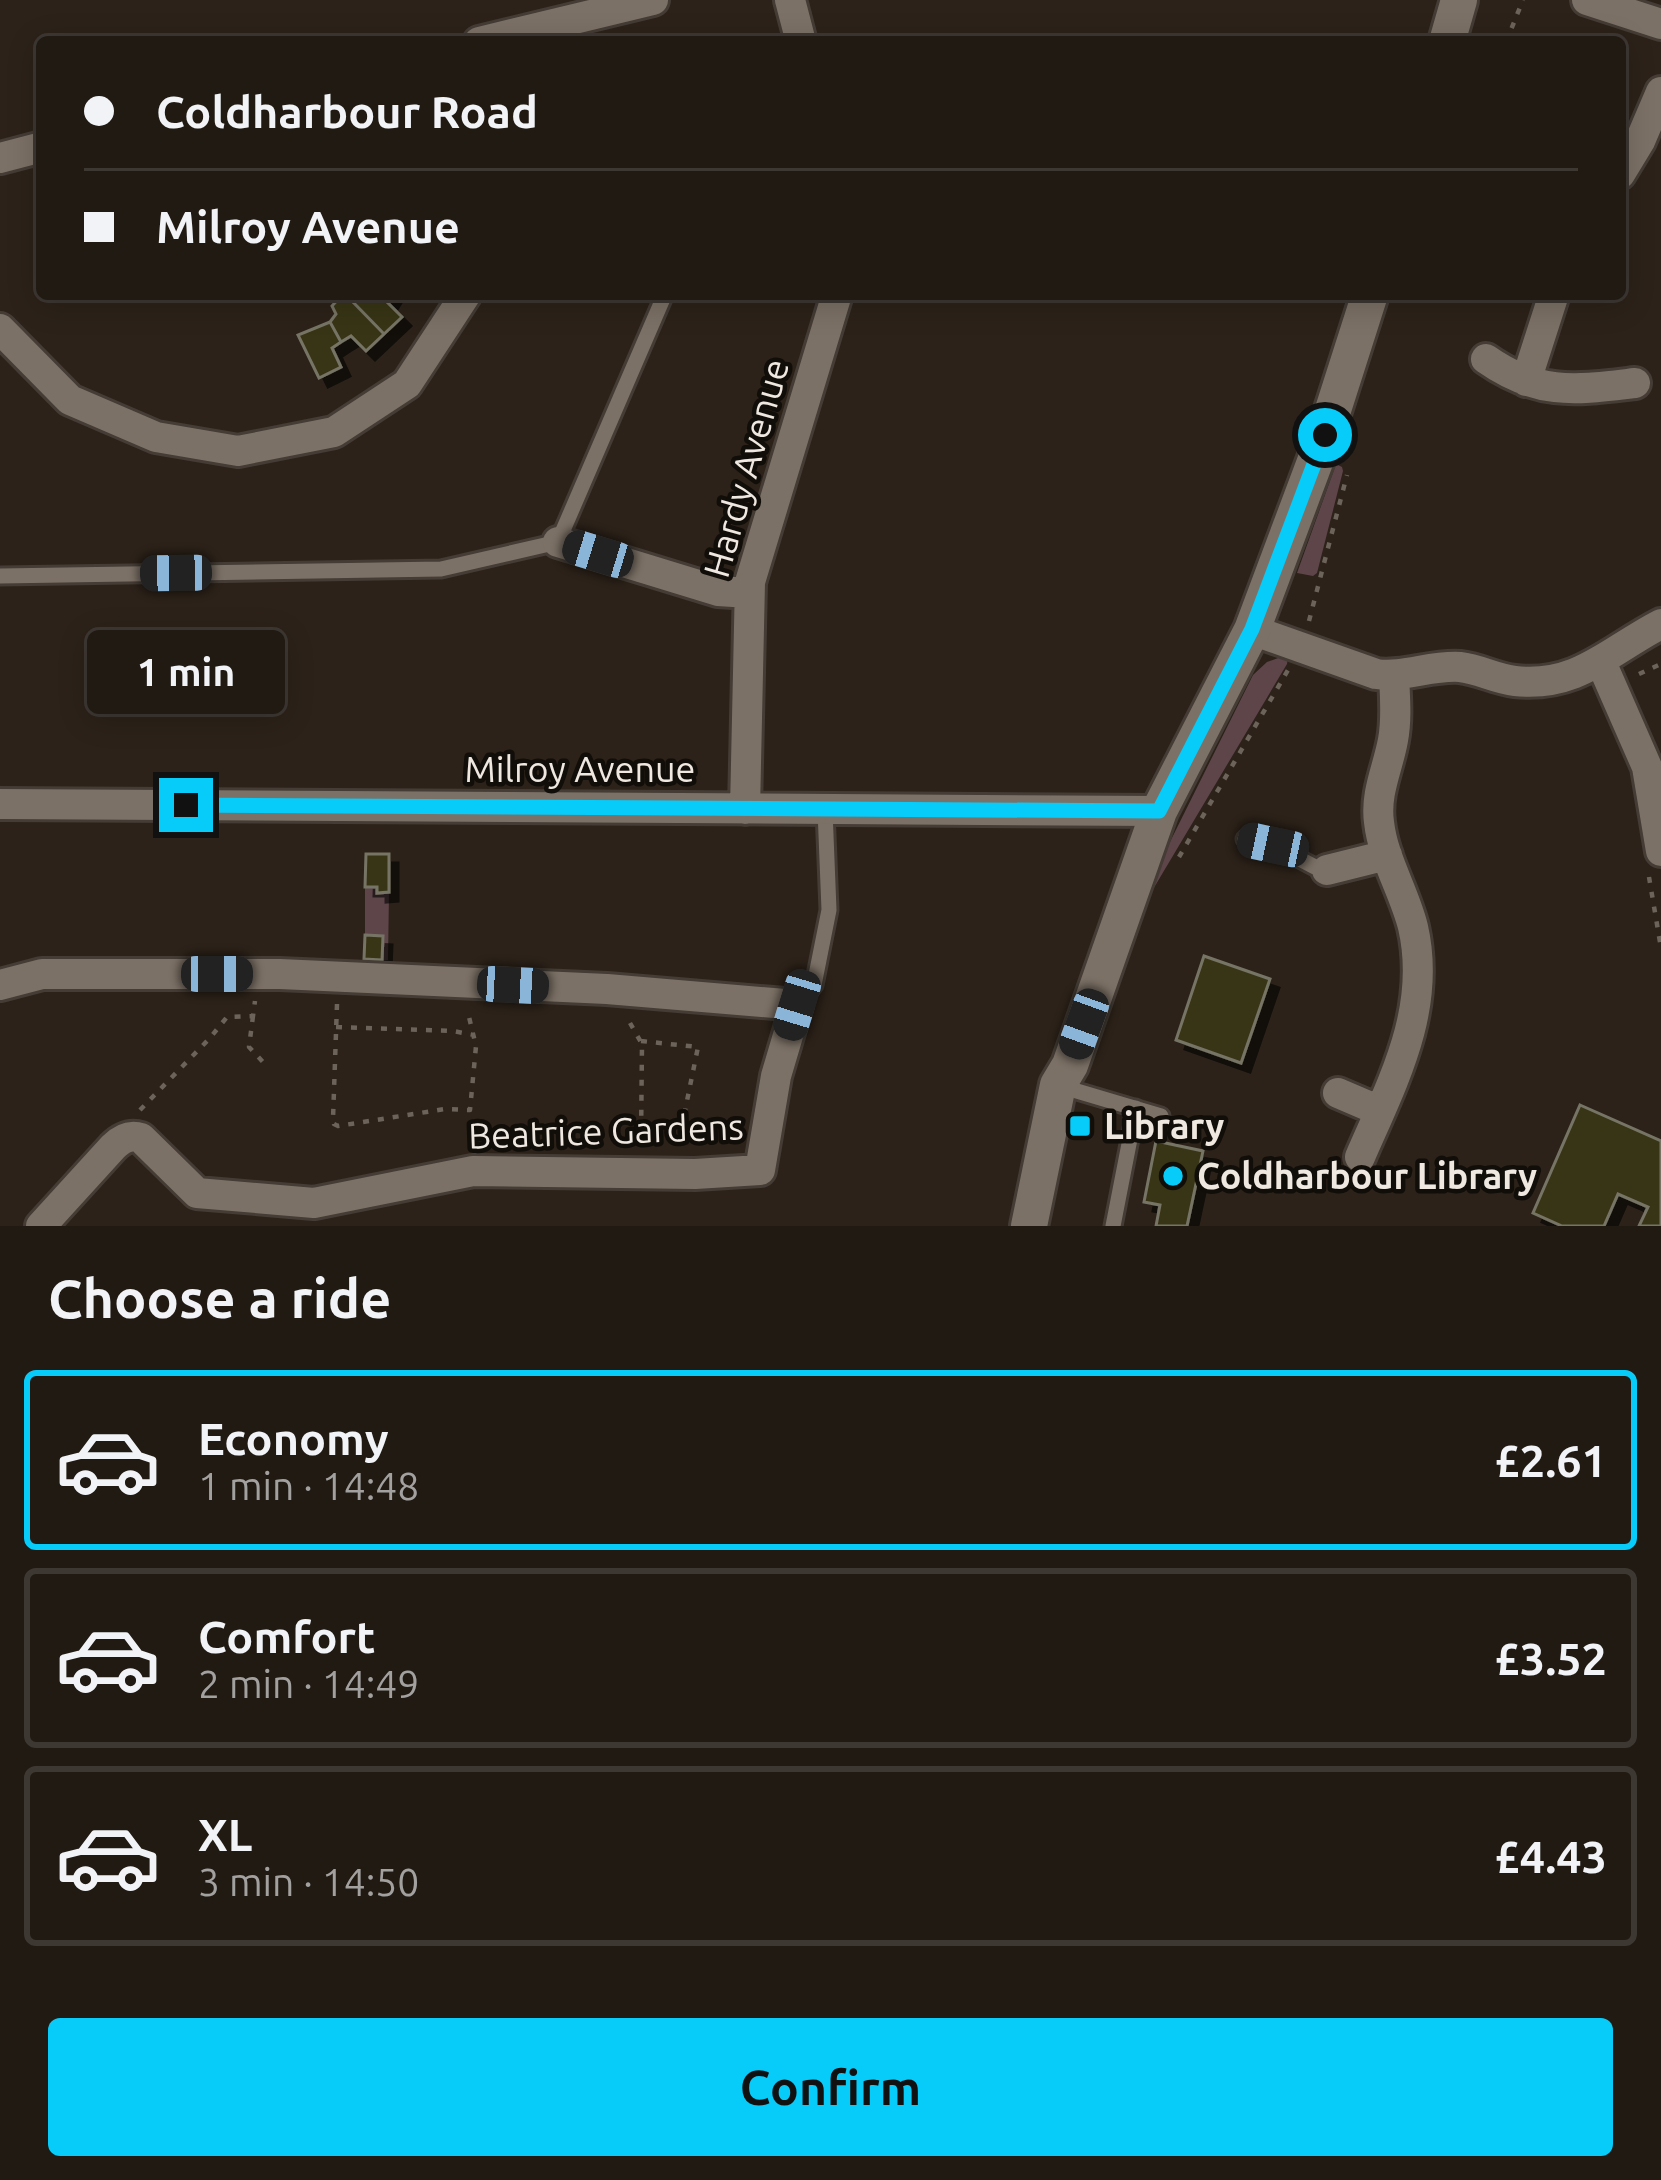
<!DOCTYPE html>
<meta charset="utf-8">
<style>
body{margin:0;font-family:Ubuntu,sans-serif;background:#29231c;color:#f1f3f6;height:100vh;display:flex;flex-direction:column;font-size:45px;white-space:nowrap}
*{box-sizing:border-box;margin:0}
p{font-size:39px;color:#a2a1a0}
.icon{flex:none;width:66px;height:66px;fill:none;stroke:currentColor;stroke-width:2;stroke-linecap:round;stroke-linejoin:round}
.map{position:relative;height:1226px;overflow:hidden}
.drawer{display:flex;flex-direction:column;background:#211a13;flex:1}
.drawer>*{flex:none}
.hud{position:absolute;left:36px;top:36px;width:1590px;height:264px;border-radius:12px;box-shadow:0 6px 30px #0003,0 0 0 3px #3e3833;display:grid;align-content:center;height:264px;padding:0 48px;background:#211a13}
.end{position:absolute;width:54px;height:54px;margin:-27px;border:15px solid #07cbf9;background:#111;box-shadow:0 0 0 6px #111}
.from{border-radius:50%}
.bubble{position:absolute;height:84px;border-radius:12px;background:#211a13;box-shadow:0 6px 30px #0003,0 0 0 3px #3e3833;font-size:39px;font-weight:600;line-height:84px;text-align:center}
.car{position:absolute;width:36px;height:72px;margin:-36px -18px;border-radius:15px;box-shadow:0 0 9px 3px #0007;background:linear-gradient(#222 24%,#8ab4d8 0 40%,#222 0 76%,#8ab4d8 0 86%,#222 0)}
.hud b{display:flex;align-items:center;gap:42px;height:114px;font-size:45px}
.hud b+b{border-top:3px solid #3e3833}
.hud i{width:30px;height:30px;background:#f1f3f6}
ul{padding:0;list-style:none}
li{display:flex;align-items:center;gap:36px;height:180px;margin:0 24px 18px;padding:0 24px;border:6px solid #3e3833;border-radius:12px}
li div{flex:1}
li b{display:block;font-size:45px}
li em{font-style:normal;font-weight:600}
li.on{border-color:#07cbf9}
li>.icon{width:108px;height:108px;stroke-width:1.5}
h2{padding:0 48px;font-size:54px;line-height:144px}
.button{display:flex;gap:24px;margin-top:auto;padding:24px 48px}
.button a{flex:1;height:138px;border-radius:12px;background:#07cbf9;color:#111;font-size:48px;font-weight:600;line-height:138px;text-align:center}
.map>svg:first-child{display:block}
</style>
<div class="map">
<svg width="1661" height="1226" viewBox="0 0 1661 1226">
<defs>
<filter id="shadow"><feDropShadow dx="9" dy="9" stdDeviation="0" flood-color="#0009"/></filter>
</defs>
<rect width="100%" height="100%" fill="#2c2219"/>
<!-- green -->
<path fill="#5e454a" d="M1336,464L1342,467L1343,471L1317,573L1313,576L1297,573Z
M1281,657H1288L1287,664L1149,896L1145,892L1253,675L1267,662Z
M365,887H377L378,892L389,893L388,960H382L383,936L365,935Z"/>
<!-- building -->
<path fill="#393418" stroke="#767465" stroke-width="3" filter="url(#shadow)" d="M357,294H392L387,302L402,317L384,334L351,300Z
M341,296L351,300L384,334L366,351L351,336L341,342L330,322L336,314L332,306Z
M330,322L341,342L332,348L341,367L319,378L298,335Z
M366,854H389V892L377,893V887H365Z
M365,935L383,936L382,960L364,959Z
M1204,956L1270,979L1241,1063L1176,1040Z
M1580,1105L1661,1141V1226H1639L1648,1207L1618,1194L1604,1226H1562L1533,1213Z
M1156,1141L1203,1151L1187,1226H1156L1160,1205L1144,1202Z"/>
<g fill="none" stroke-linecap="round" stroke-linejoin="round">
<defs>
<path id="lane" d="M0,576L441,569L558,542L665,294
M1245,839L1273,845L1315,867L1327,870
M797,1005L814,985L829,910L825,810
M1060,1086L1161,1116
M1113,1226L1136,1108"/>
<path id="street" d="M790,0L801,42
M1587,0L1661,24
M479,42L653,0
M0,158L42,147
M1620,174L1640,141L1661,92
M0,329L70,400L156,437L238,451L334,432L407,384L466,294
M1486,359C1539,396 1575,390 1635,383
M1526,381L1554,294
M558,542L718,591L749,593
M1252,630L1376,674C1404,678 1431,665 1460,667C1479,669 1496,679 1515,681C1578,688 1610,650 1661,624
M1601,662L1647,767L1661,851
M0,804L1159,811
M745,809L750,582L837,294
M1327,870L1387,855
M0,985L42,974H280L607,989L797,1005L776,1076L760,1170L695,1174L473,1171L314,1203L197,1193L141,1138C129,1134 121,1139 113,1147L41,1226
M1338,1093L1380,1111
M1360,1157C1392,1083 1432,1010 1413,927C1404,891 1383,859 1379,822C1375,793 1388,768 1393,740C1397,719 1395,697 1394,676"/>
<path id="secondary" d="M1447,42L1459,0
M1029,1226L1058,1085L1070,1065L1159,811L1252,630L1325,435L1370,294"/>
</defs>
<!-- lane casing -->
<use href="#lane" stroke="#443c35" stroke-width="21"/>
<!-- street casing -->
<use href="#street" stroke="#443c35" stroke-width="36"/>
<!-- secondary casing -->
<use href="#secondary" stroke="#443c35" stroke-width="42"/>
<!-- path -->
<path stroke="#6c635b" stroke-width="4.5" stroke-dasharray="6 9" stroke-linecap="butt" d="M1506,42L1523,0
M1309,621L1347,475
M1639,674L1661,664
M1179,857L1288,670
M1649,877L1661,948
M337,1004L333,1119L334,1124L338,1126L445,1109L470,1110L476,1046L469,1017L472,1011
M253,1016L249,1047L263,1062
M630,1023L642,1044L641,1142H645
M336,1027L453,1031L474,1035
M641,1041L698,1047L680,1135L675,1141L668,1143
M140,1110L210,1038L227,1017L253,1016L255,1001"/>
<!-- lane -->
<use href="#lane" stroke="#7c7166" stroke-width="15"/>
<!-- street -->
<use href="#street" stroke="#7c7166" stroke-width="30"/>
<!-- secondary -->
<use href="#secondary" stroke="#7c7166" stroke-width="36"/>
</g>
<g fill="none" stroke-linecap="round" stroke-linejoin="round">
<!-- route -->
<path stroke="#07cbf9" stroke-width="15" d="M186,805L1159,811L1252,629L1325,435"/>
</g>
<!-- markers -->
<g fill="#07cbf9" stroke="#110d08" stroke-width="4.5">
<rect x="1068" y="1114" width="24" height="24" rx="6"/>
<circle cx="1173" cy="1176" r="12"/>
</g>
<g text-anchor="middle" stroke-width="9" stroke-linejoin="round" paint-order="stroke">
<!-- street labels -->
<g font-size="36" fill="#eee8e1" stroke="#110d08">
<text transform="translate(746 468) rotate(-74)" y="13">Hardy Avenue</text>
<text x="580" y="782">Milroy Avenue</text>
<text transform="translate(606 1131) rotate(-2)" y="13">Beatrice Gardens</text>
</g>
<!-- poi labels -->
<g font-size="36" font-weight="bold" fill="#eee8e1" stroke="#110d08" text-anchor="start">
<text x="1104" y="1139">Library</text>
<text x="1197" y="1189">Coldharbour Library</text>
</g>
</g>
</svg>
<i class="end from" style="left:1325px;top:435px"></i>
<i class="end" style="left:186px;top:805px"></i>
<div class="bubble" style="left:87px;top:630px;width:198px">1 min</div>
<i class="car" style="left:598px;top:554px;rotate:287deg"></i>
<i class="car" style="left:176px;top:573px;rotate:269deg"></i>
<i class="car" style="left:1273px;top:845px;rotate:282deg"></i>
<i class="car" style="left:217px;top:974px;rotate:90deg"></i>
<i class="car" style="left:513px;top:985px;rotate:93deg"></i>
<i class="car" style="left:797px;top:1005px;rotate:197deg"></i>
<i class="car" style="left:1084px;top:1024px;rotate:200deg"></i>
<div class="hud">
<b><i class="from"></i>Coldharbour Road</b>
<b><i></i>Milroy Avenue</b>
</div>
</div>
<section class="drawer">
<h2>Choose a ride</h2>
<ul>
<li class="on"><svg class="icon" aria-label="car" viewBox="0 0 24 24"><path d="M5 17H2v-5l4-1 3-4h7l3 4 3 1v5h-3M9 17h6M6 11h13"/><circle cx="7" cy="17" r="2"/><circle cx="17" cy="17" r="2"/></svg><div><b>Economy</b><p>1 min · 14:48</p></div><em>£2.61</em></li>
<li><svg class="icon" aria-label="car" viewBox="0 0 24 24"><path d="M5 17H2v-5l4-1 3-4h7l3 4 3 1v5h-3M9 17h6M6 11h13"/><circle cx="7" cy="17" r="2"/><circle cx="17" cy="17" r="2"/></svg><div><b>Comfort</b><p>2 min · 14:49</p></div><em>£3.52</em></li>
<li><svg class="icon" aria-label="car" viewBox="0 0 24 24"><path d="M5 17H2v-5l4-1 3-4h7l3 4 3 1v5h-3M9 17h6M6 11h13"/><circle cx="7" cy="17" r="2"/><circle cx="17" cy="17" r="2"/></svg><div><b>XL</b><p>3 min · 14:50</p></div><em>£4.43</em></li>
</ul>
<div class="button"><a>Confirm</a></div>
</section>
